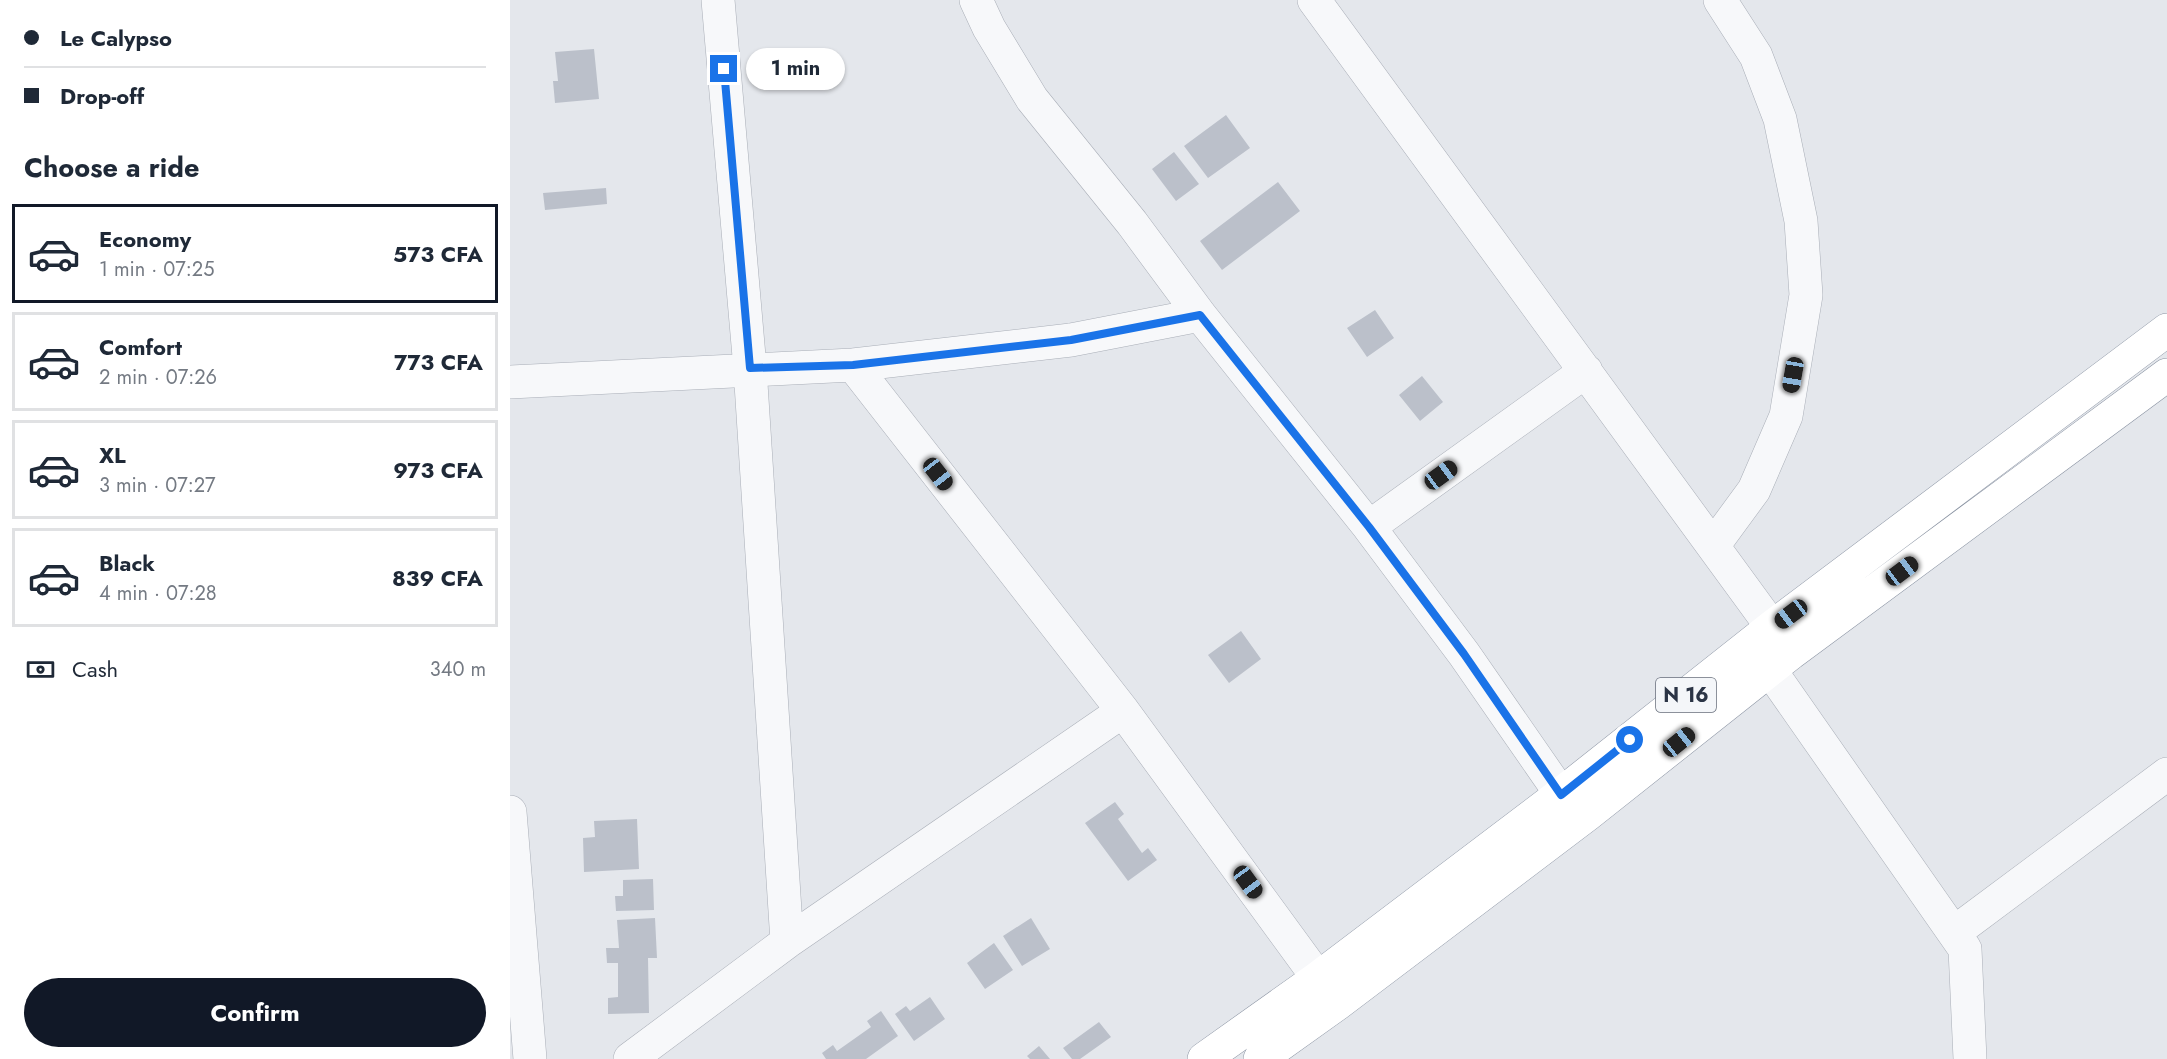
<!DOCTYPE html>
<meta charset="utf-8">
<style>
body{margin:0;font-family:Jost,sans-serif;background:#f6f6f7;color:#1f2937;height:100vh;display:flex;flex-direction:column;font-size:22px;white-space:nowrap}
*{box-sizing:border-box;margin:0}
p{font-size:20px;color:#747a83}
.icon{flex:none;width:33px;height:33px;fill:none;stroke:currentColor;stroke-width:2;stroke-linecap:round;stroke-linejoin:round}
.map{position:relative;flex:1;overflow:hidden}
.details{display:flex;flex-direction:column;background:#fff;width:510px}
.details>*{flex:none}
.hud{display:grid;align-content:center;height:132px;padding:0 24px;background:#fff}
.end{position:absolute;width:27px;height:27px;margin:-14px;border:8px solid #1a73e8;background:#fff;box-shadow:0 0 0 3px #fff}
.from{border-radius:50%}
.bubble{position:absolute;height:42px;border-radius:21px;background:#fff;box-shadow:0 2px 4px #0004;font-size:20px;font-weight:700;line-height:42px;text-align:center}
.car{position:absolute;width:18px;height:36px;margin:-18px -9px;border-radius:8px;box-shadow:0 0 4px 2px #0007;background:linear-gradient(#222 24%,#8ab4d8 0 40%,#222 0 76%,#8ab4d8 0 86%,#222 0)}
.hud b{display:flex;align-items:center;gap:21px;height:57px;font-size:22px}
.hud b+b{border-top:2px solid #e0e1e3}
.hud i{width:15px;height:15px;background:#1f2937}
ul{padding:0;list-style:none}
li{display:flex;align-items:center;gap:18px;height:99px;margin:0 12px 9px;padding:0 12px;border:3px solid #e0e1e3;border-radius:0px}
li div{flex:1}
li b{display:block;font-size:22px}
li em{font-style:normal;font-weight:700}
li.active{border-color:#111827}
li>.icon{width:54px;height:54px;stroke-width:1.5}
h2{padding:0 24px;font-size:27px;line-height:72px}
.pay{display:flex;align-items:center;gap:15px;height:66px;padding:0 24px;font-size:22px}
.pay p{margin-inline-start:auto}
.action{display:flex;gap:12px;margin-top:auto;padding:12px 24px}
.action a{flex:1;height:69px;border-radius:36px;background:#111827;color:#fff;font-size:24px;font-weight:700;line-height:69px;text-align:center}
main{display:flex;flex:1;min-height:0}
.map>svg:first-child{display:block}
</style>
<main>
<section class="details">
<div class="hud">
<b><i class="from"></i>Le Calypso</b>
<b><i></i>Drop-off</b>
</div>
<h2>Choose a ride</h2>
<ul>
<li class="active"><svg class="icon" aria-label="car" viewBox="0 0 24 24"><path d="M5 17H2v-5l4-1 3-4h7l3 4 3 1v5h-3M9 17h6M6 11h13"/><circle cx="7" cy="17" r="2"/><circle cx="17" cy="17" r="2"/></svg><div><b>Economy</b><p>1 min · 07:25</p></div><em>573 CFA</em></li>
<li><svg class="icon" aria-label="car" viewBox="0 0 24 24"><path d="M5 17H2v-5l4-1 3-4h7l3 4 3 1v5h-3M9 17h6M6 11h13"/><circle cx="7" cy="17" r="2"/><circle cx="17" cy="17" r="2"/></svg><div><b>Comfort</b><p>2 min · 07:26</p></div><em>773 CFA</em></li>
<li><svg class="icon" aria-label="car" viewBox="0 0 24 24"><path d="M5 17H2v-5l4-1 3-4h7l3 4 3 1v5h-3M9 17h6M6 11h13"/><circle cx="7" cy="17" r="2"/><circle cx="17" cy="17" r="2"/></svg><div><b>XL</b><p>3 min · 07:27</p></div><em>973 CFA</em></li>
<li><svg class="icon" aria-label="car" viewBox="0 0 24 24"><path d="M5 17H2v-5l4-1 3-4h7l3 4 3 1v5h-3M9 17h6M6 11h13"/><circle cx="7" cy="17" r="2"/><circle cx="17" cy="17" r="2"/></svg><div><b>Black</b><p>4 min · 07:28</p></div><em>839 CFA</em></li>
</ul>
<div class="pay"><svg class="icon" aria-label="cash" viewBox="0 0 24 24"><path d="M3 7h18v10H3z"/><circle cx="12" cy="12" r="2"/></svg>Cash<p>340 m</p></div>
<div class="action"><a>Confirm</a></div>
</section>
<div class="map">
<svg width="1657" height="1059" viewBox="0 0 1657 1059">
<rect width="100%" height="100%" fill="#e4e7ec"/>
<!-- building -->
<path fill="#bbc0ca" d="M84,49L89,99L45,103L43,81H48L45,52Z
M716,115L740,148L698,178L674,146Z
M664,152L689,184L666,201L642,169Z
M768,182L790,211L712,270L690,241Z
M96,188L97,204L35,210L33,193Z
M865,310L884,338L857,357L837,328Z
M912,376L933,402L910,421L889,395Z
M731,631L751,659L719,683L698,655Z
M605,802L614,814L608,819L632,853L638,848L647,860L618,881L575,823Z
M127,819L129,869L74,872L73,838L85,837L84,821Z
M143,879L144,910L106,911L105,896H113V880Z
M145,918L147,958H138L139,1013L98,1014V998L108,997V963H97L96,948H109L107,920Z
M521,918L540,949L512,966L493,936Z
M484,943L503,970L475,989L457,963Z
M420,997L435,1019L404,1041L385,1014L396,1006L400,1011Z
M371,1011L388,1036L356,1059H316L312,1053L323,1045L327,1051L361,1027L357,1021Z
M589,1022L601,1037L570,1059H562L553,1048Z
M529,1046L540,1059H520L517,1056Z"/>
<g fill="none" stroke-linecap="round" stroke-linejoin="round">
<defs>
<path id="minor" d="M208,0L240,368L277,942
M466,0L479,28L522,99L622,223L690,315L859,527L954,654L1067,817
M804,0L1262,627
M343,365L613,711L808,978
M0,382L343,365L561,340L690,315
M859,527L1076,371
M1203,546L1244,490L1276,416L1296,295L1291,221L1270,119L1246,56L1210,0
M1260,670L1455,949L1460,1059
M0,812L20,1059
M1445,932L1657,774
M120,1059L277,942L613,711"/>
<path id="highway" d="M694,1059L808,978L1051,794L1262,627L1657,330
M750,1059L827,1004L1078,814L1281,653L1657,375"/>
</defs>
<!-- minor casing -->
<use href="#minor" stroke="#a9aeb7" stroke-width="34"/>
<!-- highway casing -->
<use href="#highway" stroke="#8b94a3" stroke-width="34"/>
<!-- minor -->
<use href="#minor" stroke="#f7f8fa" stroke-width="33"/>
<!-- highway -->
<use href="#highway" stroke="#fff" stroke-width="33"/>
</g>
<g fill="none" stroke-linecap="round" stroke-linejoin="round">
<!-- route -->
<path stroke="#1a73e8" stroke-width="8" d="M214,69L240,368L343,365L561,340L690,315L859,527L954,654L1051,795L1120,740"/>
</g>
<g text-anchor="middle" stroke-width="6" stroke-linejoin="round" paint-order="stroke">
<!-- shield labels -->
<rect fill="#f4f6f9" stroke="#676e7b" stroke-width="1.5" x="1146" y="678" width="60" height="34" rx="4.5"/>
<g font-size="20" font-weight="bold" fill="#2b3445">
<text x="1176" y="702">N 16</text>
</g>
</g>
</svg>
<i class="end from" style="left:1120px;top:740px"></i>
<i class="end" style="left:214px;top:69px"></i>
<div class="bubble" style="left:236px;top:48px;width:99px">1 min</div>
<i class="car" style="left:1283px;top:375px;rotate:190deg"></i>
<i class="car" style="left:428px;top:474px;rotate:142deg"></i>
<i class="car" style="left:931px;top:475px;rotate:54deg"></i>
<i class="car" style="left:1392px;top:571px;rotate:53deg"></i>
<i class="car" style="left:1281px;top:614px;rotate:233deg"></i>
<i class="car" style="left:1169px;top:742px;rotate:51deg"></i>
<i class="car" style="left:738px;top:882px;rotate:144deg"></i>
</div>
</main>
